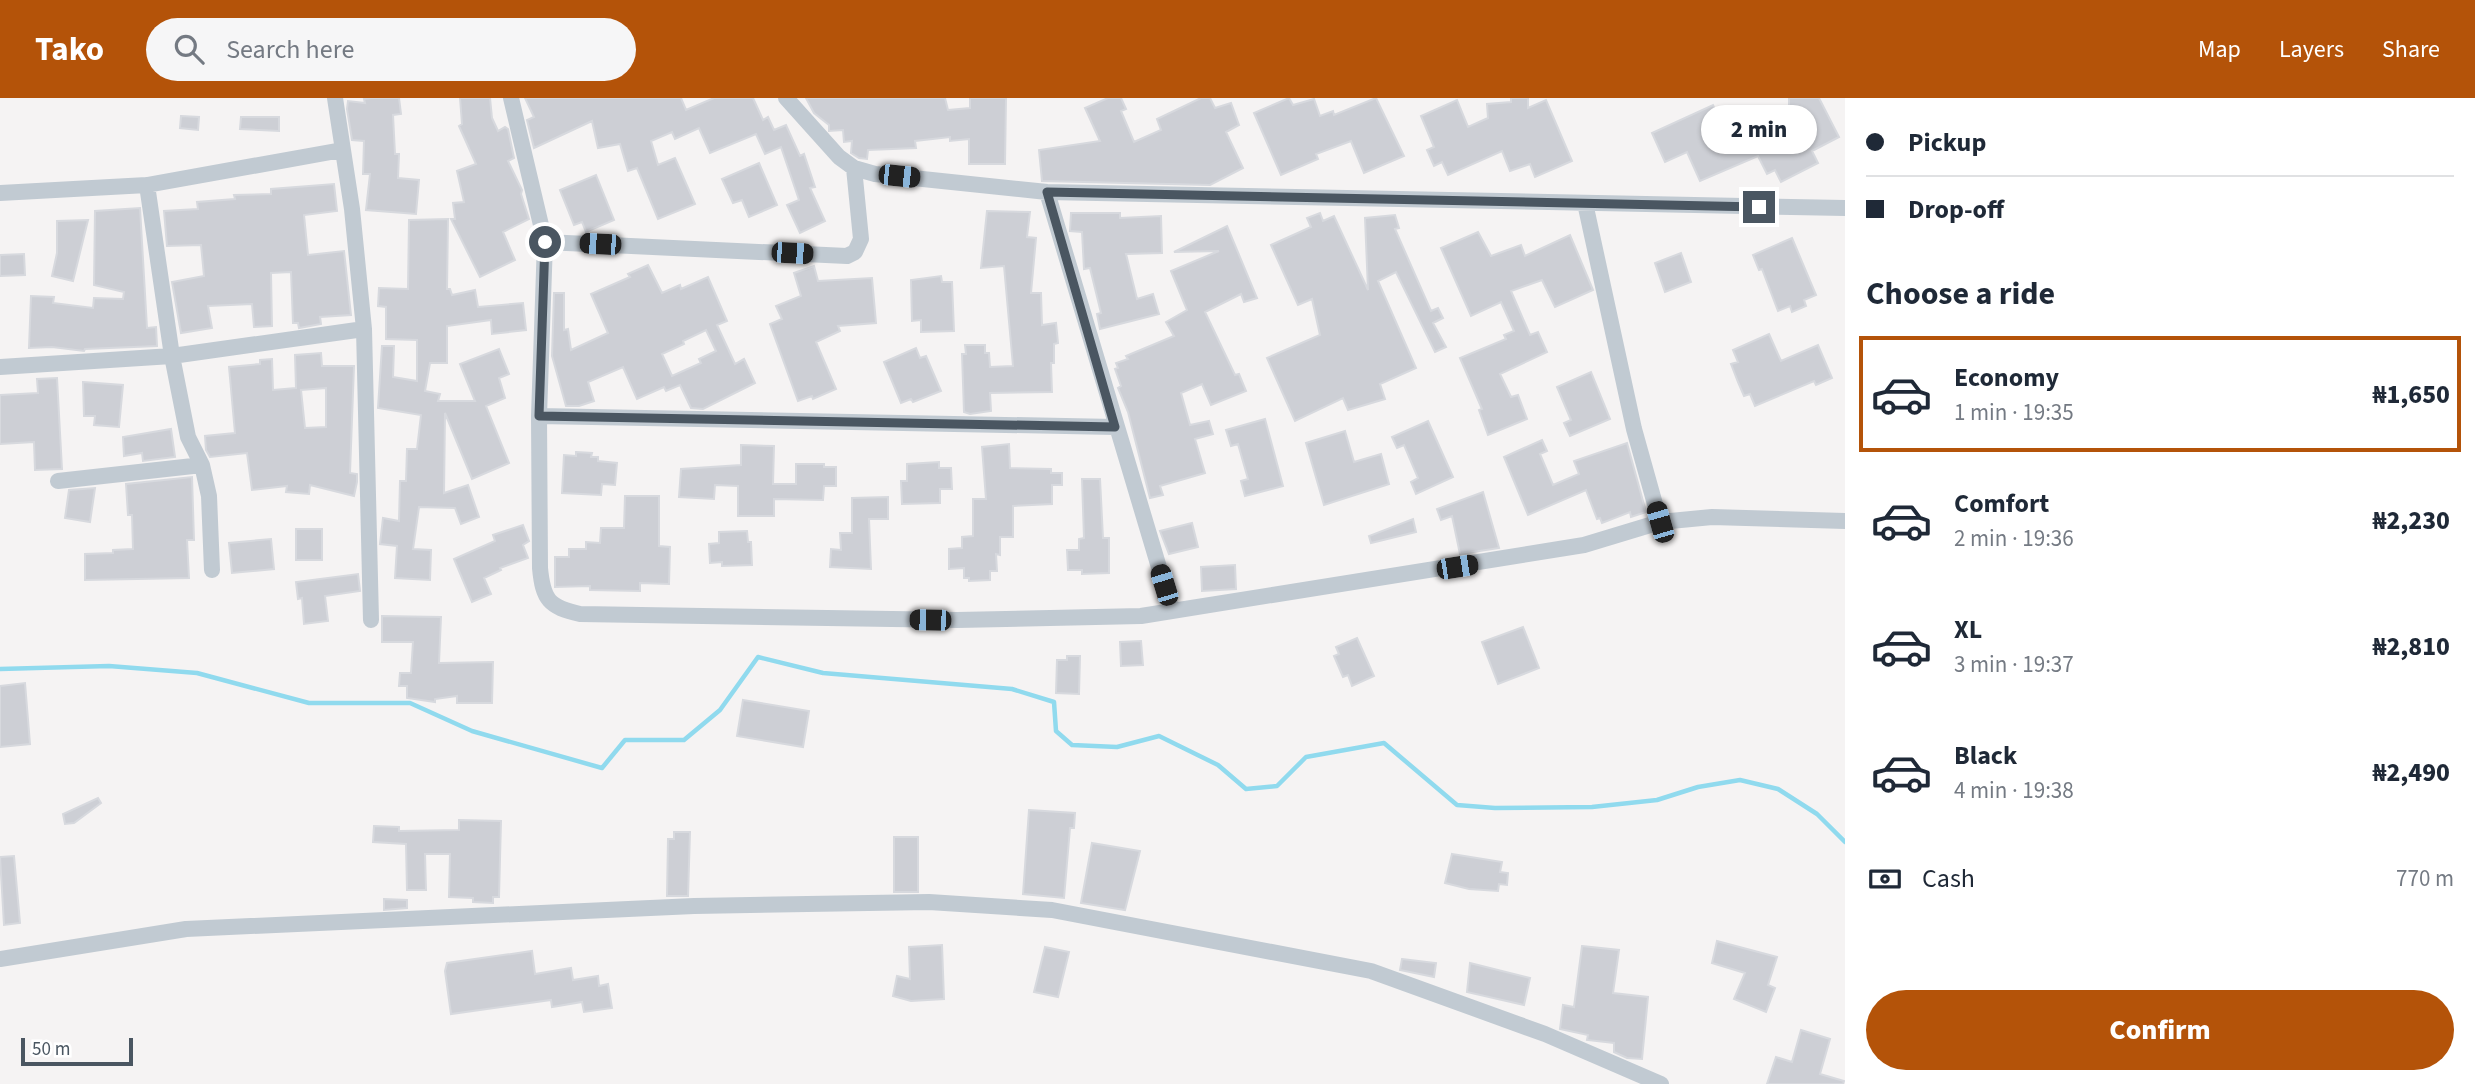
<!DOCTYPE html>
<meta charset="utf-8">
<style>
body{margin:0;font-family:"Source Sans 3",sans-serif;background:#f6f6f7;color:#1f2937;height:100vh;display:flex;flex-direction:column;font-size:26px;white-space:nowrap}
*{box-sizing:border-box;margin:0}
p{font-size:23px;color:#747a83}
.icon{flex:none;width:38px;height:38px;fill:none;stroke:currentColor;stroke-width:2;stroke-linecap:round;stroke-linejoin:round}
.map{position:relative;flex:1;overflow:hidden}
.sheet{display:flex;flex-direction:column;background:#fff;width:630px}
.sheet>*{flex:none}
.top-card{display:grid;align-content:center;height:154px;padding:0 21px;background:#fff}
.scale{position:absolute;left:21px;bottom:18px;width:112px;box-sizing:border-box;padding-left:7px;border:4px solid #4a5661;border-top:0;font-size:19px;line-height:24px;white-space:nowrap;color:#4a5661;-webkit-text-stroke:5px #fff;paint-order:stroke}
.end{position:absolute;width:32px;height:32px;margin:-16px;border:9px solid #4a5661;background:#fff;box-shadow:0 0 0 4px #fff}
.from{border-radius:50%}
.bubble{position:absolute;height:49px;border-radius:24px;background:#fff;box-shadow:0 2px 5px #0004;font-size:23px;font-weight:800;line-height:49px;text-align:center}
.car{position:absolute;width:21px;height:42px;margin:-21px -10px;border-radius:9px;box-shadow:0 0 5px 2px #0007;background:linear-gradient(#222 24%,#8ab4d8 0 40%,#222 0 76%,#8ab4d8 0 86%,#222 0)}
.top-card b{display:flex;align-items:center;gap:24px;height:66px;font-size:26px}
.top-card b+b{border-top:2px solid #e0e1e3}
.top-card i{width:18px;height:18px;background:#1f2937}
ul{padding:0;list-style:none}
li{display:flex;align-items:center;gap:21px;height:116px;margin:0 14px 10px;padding:0 7px;border:4px solid transparent;border-radius:0px}
li div{flex:1}
li b{display:block;font-size:26px}
li em{font-style:normal;font-weight:800}
li.selected{border-color:#b45309}
li>.icon{width:63px;height:63px;stroke-width:1.5}
h2{padding:0 21px;font-size:32px;line-height:84px}
.pay{display:flex;align-items:center;gap:18px;height:77px;padding:0 21px;font-size:26px}
.pay p{margin-inline-start:auto}
.button{display:flex;gap:14px;margin-top:auto;padding:14px 21px}
.button a{flex:1;height:80px;border-radius:42px;background:#b45309;color:#fff;font-size:28px;font-weight:800;line-height:80px;text-align:center}
header{display:flex;align-items:center;gap:42px;box-sizing:border-box;height:98px;padding:0 35px;background:#b45309;color:#fff}
header strong{font-size:33px}
nav{display:flex;gap:38px;margin-inline-start:auto;font-size:24px}
.search{width:490px;height:63px;background:#f6f6f7;display:flex;align-items:center;gap:18px;box-sizing:border-box;padding:0 24px;border-radius:38px;color:#747a83;font-size:26px}
main{display:flex;flex:1;min-height:0}
.map>svg:first-child{display:block}
</style>
<header>
<strong>Tako</strong>
<div class="search"><svg class="icon" aria-label="search" viewBox="0 0 24 24"><circle cx="10" cy="10" r="6"/><path d="M15 15l6 6"/></svg>Search here</div>
<nav><a>Map</a><a>Layers</a><a>Share</a></nav>
</header>
<main>
<div class="map">
<svg width="1845" height="986" viewBox="0 0 1845 986">
<rect width="100%" height="100%" fill="#f5f3f3"/>
<g fill="none" stroke-linecap="round" stroke-linejoin="round">
<!-- stream -->
<path stroke="#90daee" stroke-width="4.5" d="M0,571L109,568L197,575L309,605H410L472,633L602,670L625,642H684L720,612L758,559L823,575L1012,591L1054,604L1056,633L1072,647L1117,649L1159,638L1218,667L1246,691L1277,688L1306,659L1384,645L1457,707L1495,710L1592,709L1657,702L1698,689L1740,682L1778,691L1817,716L1845,744"/>
</g>
<!-- building -->
<path fill="#cdcfd5" stroke="#d7d9de" stroke-width="2" fill-rule="evenodd" d="M371,0H399L401,16L393,17L395,56H399L398,80L419,82L416,116L366,112L370,76H363L364,43L352,42L347,11L348,3L365,5L364,1Z
M460,0H490L492,20L498,33L505,29L508,31L514,60L508,63L522,92L521,96L529,121L503,134L515,162L480,179L451,121H455L453,105L464,104L457,73L476,66L459,28L462,26Z
M525,0H681L686,12L714,0H753L763,22L768,19L774,32L786,27L800,58L804,56L815,89L810,90L825,123L800,135L787,107L799,102L781,49L765,56L756,36L710,55L699,30L675,41L672,34L651,43L658,67L675,60L695,106L658,121L637,70L628,73L620,46L598,50L592,23L534,50L527,22L534,19Z
M806,0H945L948,12L970,10V0H1006L1005,66H969V41L950,43V39L915,43L916,50L868,52L867,61L859,60L851,55L852,43L844,44L843,32L829,33V27L814,15Z
M1108,0H1121L1126,11L1121,13L1134,44L1161,32L1157,21L1201,0H1210L1215,10L1231,5L1239,27L1226,34L1243,70L1210,87L1042,83L1039,52L1100,43L1085,10Z
M1289,0L1293,7L1314,1L1320,18L1333,13L1334,17L1376,0L1404,58L1364,75L1351,43L1316,56L1318,61L1281,77L1254,15Z
M1511,0H1528V10L1546,2L1572,63L1535,79L1530,66L1510,73L1502,53L1448,77L1442,64L1434,68L1427,52L1434,49L1421,18L1457,2L1468,29L1488,20L1487,6L1511,4Z
M1789,0H1819L1839,39L1812,53L1818,65L1781,84L1775,72L1767,76L1758,58L1700,83L1687,54L1665,64L1652,35L1713,7L1719,21L1725,18L1741,49L1764,39L1758,24L1789,9Z
M181,18L199,19L198,32L180,30Z
M241,19H279V33L240,31Z
M759,65L777,107L749,119L742,102L733,105L722,81Z
M596,77L614,122L586,134L582,124L574,127L560,92Z
M334,86L337,113L304,117L308,157L344,153L351,217L320,219L321,226L299,230L298,225H293L291,174L271,175L272,228L254,229L252,206L208,208L212,230L181,235L172,184L204,178L201,147L167,148L164,113L198,111L197,104L235,101L234,97L271,96V91Z
M140,110L147,230L156,229L157,248L85,251L84,253L52,249L29,250L31,198L54,199L53,205L93,210L94,200L123,201L124,194L94,187L95,113Z
M987,113L1030,114L1027,139L1036,140L1031,195H1041L1042,227L1056,225L1058,245L1054,246V265H1051L1052,294L990,295L991,313L970,316L964,314L962,256H966L965,247H985V255H989L990,269L1013,268L1004,168L981,170Z
M1071,115H1120V120L1161,118L1162,155L1126,156L1137,201L1153,196L1159,216L1100,231L1097,216L1101,215L1090,170L1084,171L1082,134L1070,133Z
M1320,115L1323,123L1334,118L1368,192L1365,120L1395,117L1399,130L1395,131L1431,213L1438,210L1443,220L1433,225L1446,249L1435,254L1396,174L1378,183L1416,270L1380,286L1385,301L1348,312L1343,300L1295,323L1267,260L1320,237L1312,201L1298,207L1271,147L1311,129L1307,120Z
M448,121L447,191H450L452,197L475,192L478,209L523,205L526,232L492,236L491,222L447,228V265H430L425,293L440,296L438,303H475L460,266L499,251L509,276L499,280L505,300L486,308L509,365L472,381L445,315L444,395L468,387L479,419L461,426L455,410L419,409L413,451L431,452L430,482L395,480L397,448L380,446L383,420L399,423L400,383H406L407,351H417L421,317L378,310L382,248H394L393,279L417,283V242L386,241V209L378,208L379,190L408,191L409,122Z
M88,122L73,183L52,178L57,155V123Z
M1227,128L1257,200L1244,204L1241,196L1205,214L1235,277L1239,276L1246,293L1211,307L1202,286L1181,295L1190,327L1209,323L1213,336L1195,341L1205,375L1160,388L1163,397L1150,400L1128,314L1118,290L1121,288L1115,271L1118,270L1116,265L1128,261L1126,258L1174,238L1166,224L1187,212L1171,173L1219,153L1174,154Z
M1478,134L1491,158L1521,147L1525,158L1570,137L1593,192L1555,209L1542,182L1511,193L1530,237L1538,234L1547,254L1500,276L1511,299L1518,297L1527,321L1488,337L1479,312L1482,311L1460,260L1506,241L1504,237L1514,233L1501,204L1471,218L1441,150Z
M1792,140L1816,197L1804,202L1806,208L1792,214L1790,208L1778,213L1762,171L1759,172L1753,157Z
M1681,155L1691,184L1665,194L1655,165Z
M24,156L25,177L0,178V157Z
M648,167L662,195L680,187L681,191L708,179L727,223L717,227L735,266L744,261L755,285L703,311L691,310L680,287L666,293L664,289L637,301L623,269L588,284L594,303L579,308H566L552,258L554,195H564V232L568,231L571,252L608,235L591,196L630,179L628,176ZM706,232L716,253L699,261L701,265L672,278L662,256L684,246L683,243Z
M814,168L818,183L872,180L876,225L838,228L840,233L816,244L836,291L813,301L812,298L798,303L770,226L782,221L776,208L801,198L794,175Z
M941,178L942,184H952L954,233L921,234V222L912,223L911,182Z
M1769,236L1781,263L1818,247L1832,280L1816,287L1814,283L1755,308L1750,296L1744,298L1738,284L1731,266L1738,264L1733,252Z
M916,250L920,260L926,258L941,293L913,304L911,301L901,305L884,264Z
M321,255L322,268H354L350,375L357,376V384L354,398L310,387L309,396L286,394L287,388L252,392L247,355L210,359L206,352L205,338L235,335L229,269L260,266V262L272,261L273,292L296,290L295,257ZM326,290V329L305,330L301,292Z
M1591,274L1610,321L1570,338L1564,325L1571,322L1557,289Z
M57,280L62,371L35,372L34,344L0,346V297L38,295L37,281Z
M83,284L123,287L119,329L94,327L95,318H84Z
M1265,321L1283,388L1245,398L1241,383L1248,381L1238,346L1231,348L1226,332Z
M1428,323L1453,379L1416,396L1411,384L1418,380L1404,347L1397,350L1392,339Z
M171,331L175,359L143,363L142,355L124,358L123,339Z
M1345,333L1354,364L1381,356L1389,386L1324,407L1306,345Z
M1542,342L1547,353L1540,356L1553,387L1579,376L1574,363L1627,345L1646,414L1631,419L1630,414L1602,425L1600,420L1597,421L1586,392L1528,417L1504,359Z
M1009,346L1010,370L1051,371V375H1062V387H1052V406L1013,408V439H1000V457L996,456L997,473H990V482L969,483V480H964V470L949,471V451L962,450V439L973,438V401H986L982,349Z
M741,347L774,348L773,386H796V366H824V369H836V388H824L823,402L774,401V418H738V388L715,387L714,401L679,399L681,371L741,367Z
M576,354L592,355L591,359H598V363L617,365L615,387L602,386L601,397L562,395L564,357L576,358Z
M939,364V370H951L952,391H940V405L902,406L901,383H907V366Z
M192,379L194,442H187L189,480L85,482V456L113,455V452L133,451L132,417H128L126,386Z
M1082,381H1100L1103,440H1109V475L1082,476V472H1068L1067,452H1079V441L1084,440Z
M95,390L90,424L65,420L69,392Z
M1483,394L1499,450L1460,456L1452,418L1441,422L1437,411Z
M625,398H659V448L670,449L669,486L640,485V493L590,492V488L555,489V459H569V451H586V444L600,445L601,430H624Z
M888,399V421H869L871,471L830,469L831,451L841,452L840,435H852V400Z
M1413,421L1416,434L1371,445L1369,438Z
M1192,425L1198,449L1169,456L1160,433Z
M523,427L529,443L523,447L528,460L500,470L501,472L484,480L491,496L472,504L454,461L495,443L493,437Z
M296,431H322V462H296Z
M747,433L748,444H751L752,467L722,468V464L710,465L709,446L719,445V434Z
M271,441L274,471L232,475L229,445Z
M1235,467L1236,491L1202,493L1201,469Z
M358,476L360,493L325,498L328,523L304,526L302,500L298,501L296,484Z
M382,518L441,519L439,565L493,564L492,605H457V598L435,601V604L407,600V588H399L400,575H411L413,544H382Z
M1523,529L1539,570L1498,586L1482,544Z
M1357,540L1374,578L1352,588L1348,577L1343,579L1334,558L1339,556L1336,549Z
M1141,543L1143,567L1121,568L1120,544Z
M1067,558H1080L1079,596L1056,595L1057,562H1067Z
M25,585L30,646L0,649V588Z
M743,602L809,613L803,649L737,638Z
M98,700L101,705L74,725L65,726L63,716Z
M1029,712L1075,715L1074,730H1070L1064,800L1023,796Z
M459,722L501,723L499,799H493V805L473,804V800L449,799L450,756H425L426,792H407L406,746L373,744L374,728L399,729V733L459,732Z
M674,734H690L688,798H667L668,741H674Z
M894,739H918V794H894Z
M1092,745L1140,753L1125,812L1081,805Z
M1452,756L1502,764L1500,774L1508,775L1507,787L1499,786L1498,793L1469,791L1445,785Z
M14,758L20,825L4,827L0,759Z
M384,801L407,802V810L384,812Z
M1717,843L1777,859L1768,887L1775,890L1766,914L1734,901L1745,875L1712,865Z
M942,847L944,901L911,903L893,898L897,878L910,881L909,849Z
M1582,848L1619,852L1613,895L1648,899L1642,961L1627,960L1614,954V945L1587,942L1588,937L1560,931L1563,907L1574,909Z
M1045,849L1069,854L1058,899L1034,894Z
M532,853L535,876L571,870L573,882L598,878L599,888L608,886L612,910L584,914L582,904L552,909L551,902L451,916L445,873L447,865Z
M1402,861L1436,865L1434,879L1400,872Z
M1470,865L1530,880L1524,907L1467,894Z
M1801,932L1830,941L1820,976L1844,983L1843,986H1767L1776,959L1792,964Z"/>
<g fill="none" stroke-linecap="round" stroke-linejoin="round">
<!-- minor -->
<path stroke="#c1cad2" stroke-width="16" d="M335,0L352,111L364,231L371,522
M511,0L545,144L539,318L540,470C543,502 549,509 580,516L957,522L1141,518L1584,447L1660,424L1712,419L1845,423
M786,0L839,59L854,70L875,76L1047,94L1845,110
M147,87L172,258L188,339L202,367L209,398L212,472
M1047,94L1172,513
M0,95L147,87L342,52
M1585,105L1634,331L1660,424
M545,144L847,158L855,154L861,141L854,70
M0,269L172,258L364,231
M539,318L1115,329
M58,383L202,367
M0,861L186,831L694,808L929,804L1052,812L1371,873L1545,936L1661,986"/>
</g>
<g fill="none" stroke-linecap="round" stroke-linejoin="round">
<!-- route -->
<path stroke="#4a5661" stroke-width="9" d="M545,144L539,318L1115,329L1047,94L1759,109"/>
</g>
</svg>
<div class="scale">50 m</div>
<i class="end from" style="left:545px;top:144px"></i>
<i class="end" style="left:1759px;top:109px"></i>
<div class="bubble" style="left:1701px;top:7px;width:116px">2 min</div>
<i class="car" style="left:899px;top:78px;rotate:96deg"></i>
<i class="car" style="left:600px;top:146px;rotate:273deg"></i>
<i class="car" style="left:792px;top:155px;rotate:93deg"></i>
<i class="car" style="left:1660px;top:424px;rotate:344deg"></i>
<i class="car" style="left:1457px;top:469px;rotate:81deg"></i>
<i class="car" style="left:1164px;top:487px;rotate:343deg"></i>
<i class="car" style="left:930px;top:522px;rotate:271deg"></i>
</div>
<section class="sheet">
<div class="top-card">
<b><i class="from"></i>Pickup</b>
<b><i></i>Drop-off</b>
</div>
<h2>Choose a ride</h2>
<ul>
<li class="selected"><svg class="icon" aria-label="car" viewBox="0 0 24 24"><path d="M5 17H2v-5l4-1 3-4h7l3 4 3 1v5h-3M9 17h6M6 11h13"/><circle cx="7" cy="17" r="2"/><circle cx="17" cy="17" r="2"/></svg><div><b>Economy</b><p>1 min · 19:35</p></div><em>₦1,650</em></li>
<li><svg class="icon" aria-label="car" viewBox="0 0 24 24"><path d="M5 17H2v-5l4-1 3-4h7l3 4 3 1v5h-3M9 17h6M6 11h13"/><circle cx="7" cy="17" r="2"/><circle cx="17" cy="17" r="2"/></svg><div><b>Comfort</b><p>2 min · 19:36</p></div><em>₦2,230</em></li>
<li><svg class="icon" aria-label="car" viewBox="0 0 24 24"><path d="M5 17H2v-5l4-1 3-4h7l3 4 3 1v5h-3M9 17h6M6 11h13"/><circle cx="7" cy="17" r="2"/><circle cx="17" cy="17" r="2"/></svg><div><b>XL</b><p>3 min · 19:37</p></div><em>₦2,810</em></li>
<li><svg class="icon" aria-label="car" viewBox="0 0 24 24"><path d="M5 17H2v-5l4-1 3-4h7l3 4 3 1v5h-3M9 17h6M6 11h13"/><circle cx="7" cy="17" r="2"/><circle cx="17" cy="17" r="2"/></svg><div><b>Black</b><p>4 min · 19:38</p></div><em>₦2,490</em></li>
</ul>
<div class="pay"><svg class="icon" aria-label="cash" viewBox="0 0 24 24"><path d="M3 7h18v10H3z"/><circle cx="12" cy="12" r="2"/></svg>Cash<p>770 m</p></div>
<div class="button"><a>Confirm</a></div>
</section>
</main>
